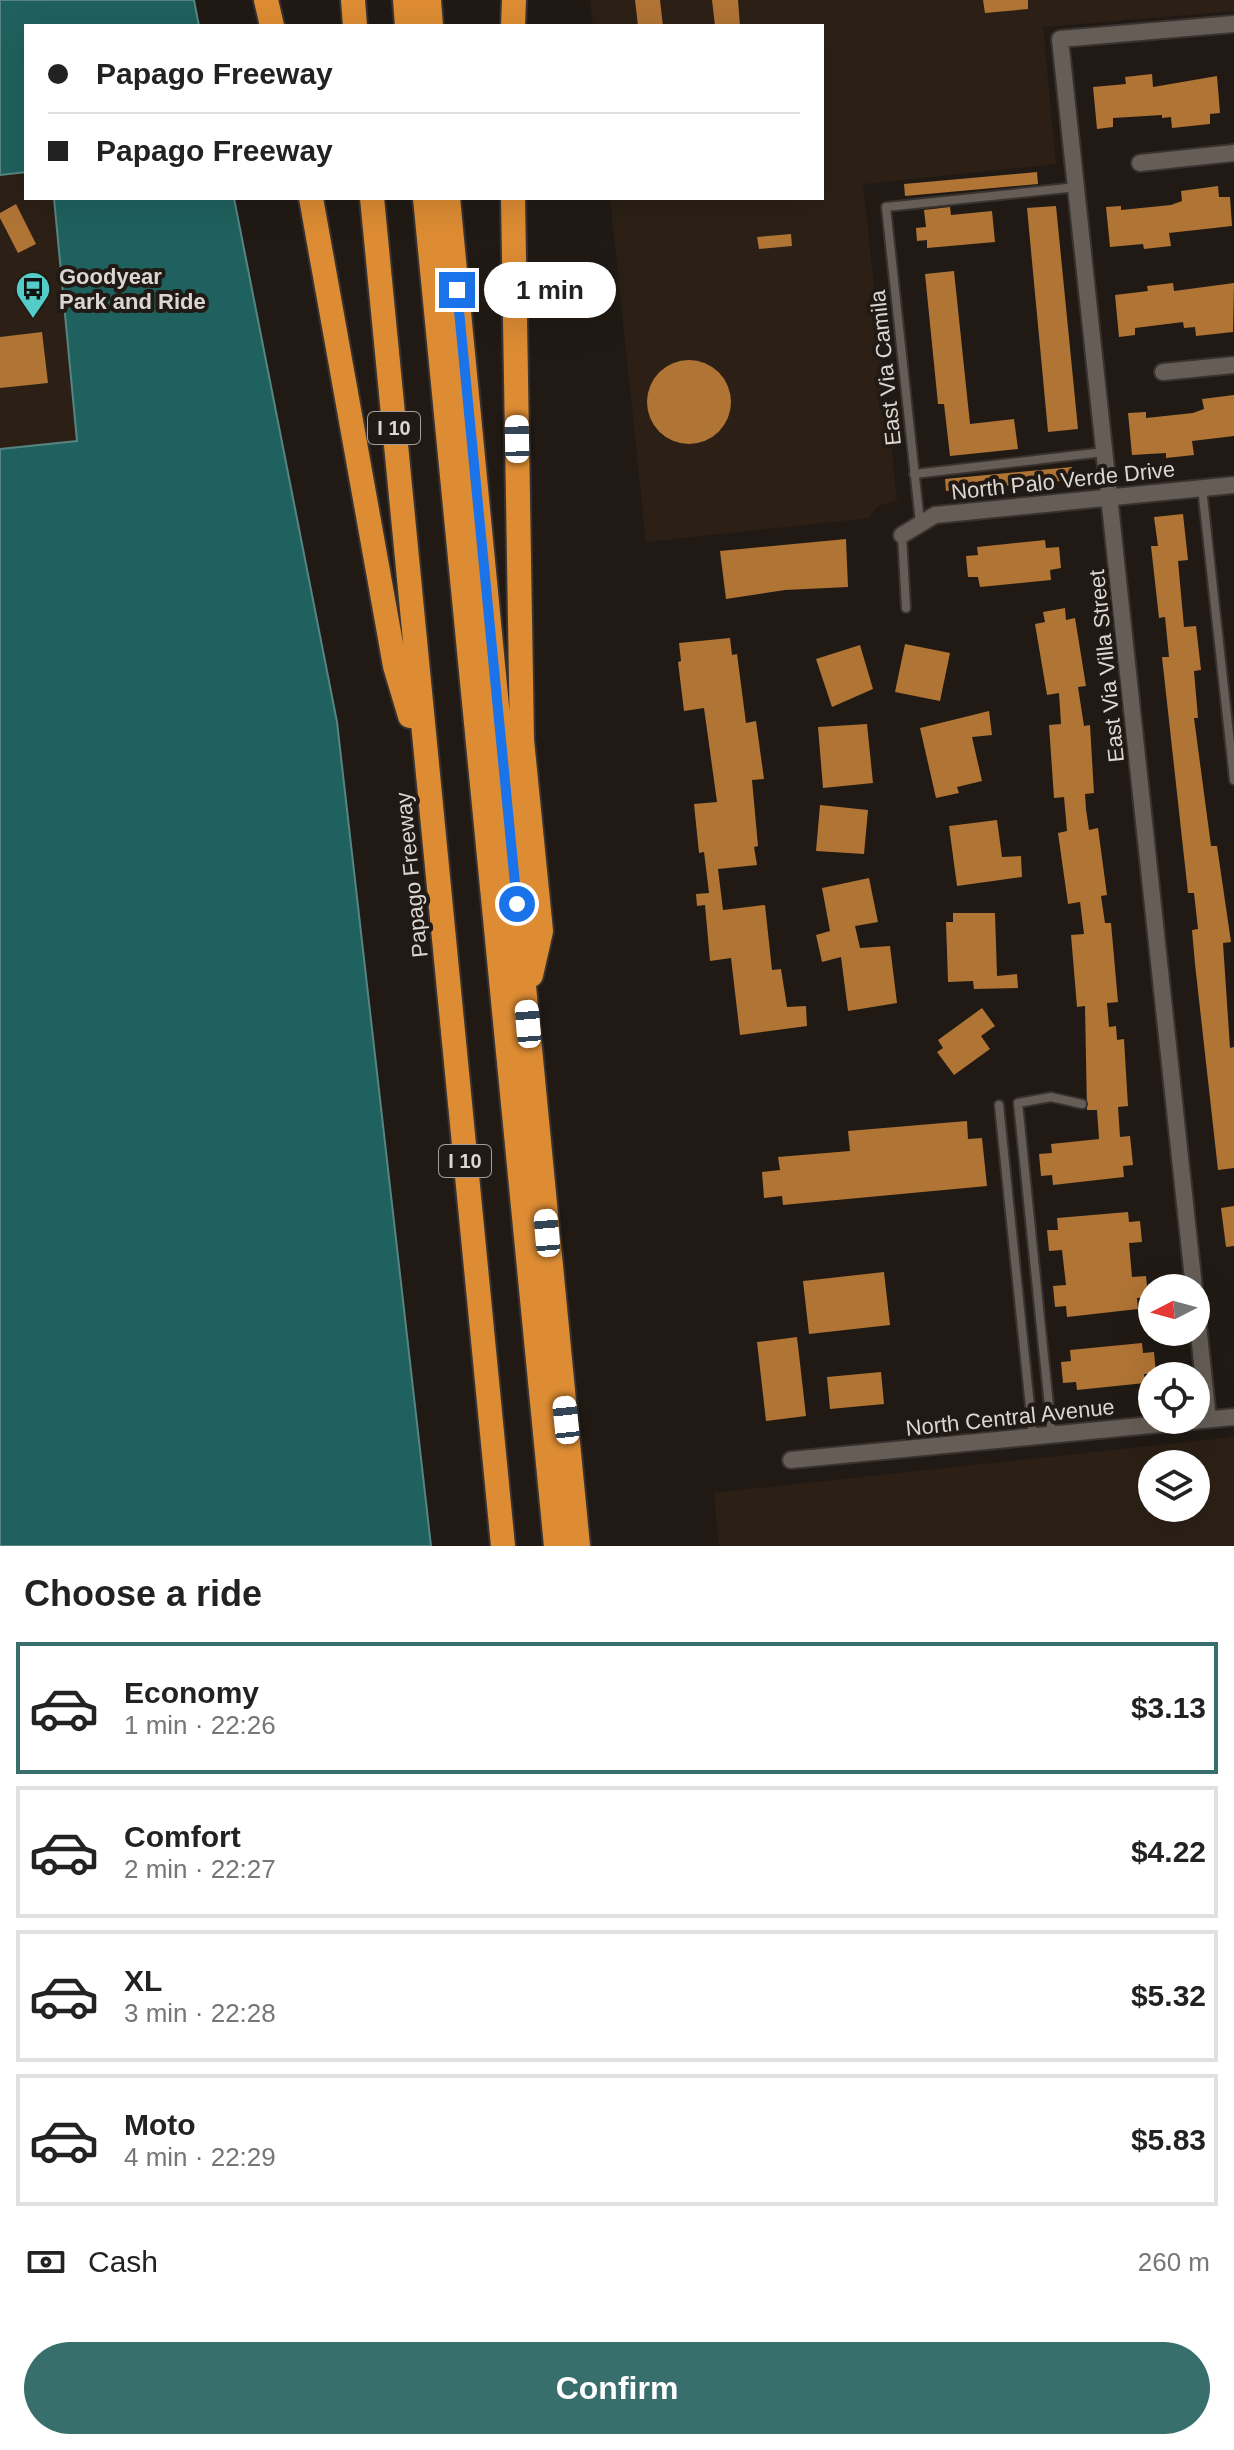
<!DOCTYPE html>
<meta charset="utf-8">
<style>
body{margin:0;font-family:Helvetica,sans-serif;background:#f2f2f2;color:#222;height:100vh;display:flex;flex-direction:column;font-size:30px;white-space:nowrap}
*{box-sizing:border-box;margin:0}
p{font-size:26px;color:#767676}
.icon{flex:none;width:44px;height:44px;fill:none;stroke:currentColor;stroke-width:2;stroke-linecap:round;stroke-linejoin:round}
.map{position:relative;height:1546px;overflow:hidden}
.side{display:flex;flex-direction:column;background:#fff;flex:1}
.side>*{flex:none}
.banner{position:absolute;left:24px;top:24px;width:800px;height:176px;border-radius:0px;box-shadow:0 8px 32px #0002;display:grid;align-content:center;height:176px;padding:0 24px;background:#fff}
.needle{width:52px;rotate:264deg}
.buttons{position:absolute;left:1138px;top:1274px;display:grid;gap:16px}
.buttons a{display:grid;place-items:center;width:72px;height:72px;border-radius:50%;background:#fff;box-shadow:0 8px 32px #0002;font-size:40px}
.end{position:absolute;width:36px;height:36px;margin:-18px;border:10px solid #1a73e8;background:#fff;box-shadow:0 0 0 4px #fff}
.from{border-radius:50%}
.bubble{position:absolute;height:56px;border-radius:28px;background:#fff;box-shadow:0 8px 32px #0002;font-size:26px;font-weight:700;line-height:56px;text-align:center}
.car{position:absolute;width:24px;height:48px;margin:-24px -12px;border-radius:10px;box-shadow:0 0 6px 2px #0007;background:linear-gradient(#fff 24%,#345 0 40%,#fff 0 76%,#345 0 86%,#fff 0)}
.banner b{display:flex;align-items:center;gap:28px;height:76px;font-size:30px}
.banner b+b{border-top:2px solid #e0e0e0}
.banner i{width:20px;height:20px;background:#222}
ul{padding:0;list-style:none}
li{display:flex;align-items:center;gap:24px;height:132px;margin:0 16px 12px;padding:0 8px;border:4px solid #e0e0e0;border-radius:0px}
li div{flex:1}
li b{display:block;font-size:30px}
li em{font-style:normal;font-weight:700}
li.current{border-color:#386f6d}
li>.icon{width:72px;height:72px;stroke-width:1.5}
h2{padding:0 24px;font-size:36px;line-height:96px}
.pay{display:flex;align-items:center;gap:20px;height:88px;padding:0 24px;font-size:30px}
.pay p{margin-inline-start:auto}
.action{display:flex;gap:16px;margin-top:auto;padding:16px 24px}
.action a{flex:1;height:92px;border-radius:48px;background:#386f6d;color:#fff;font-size:32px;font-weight:700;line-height:92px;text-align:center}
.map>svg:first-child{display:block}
</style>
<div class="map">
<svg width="1234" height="1546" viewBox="0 0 1234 1546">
<rect width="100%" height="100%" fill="#211a14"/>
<!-- built -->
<path fill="#2c2016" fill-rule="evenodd" d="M590,0H1234V11L1043,27L1056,164L863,184L897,501L878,506L869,518L646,542L610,198H822V26H593Z
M26,172V198H54L77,442L0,449V175Z
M1234,1437V1546H719L714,1493ZM1196,1464V1508H1152V1464Z"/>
<!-- water -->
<path fill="#1f615e" stroke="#578481" stroke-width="2" d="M0,0H194L199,26H26V172L0,175Z
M54,198H234L337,722L431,1546H0V449L77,441Z"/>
<!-- building -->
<path fill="#b07435" d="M635,0H660L663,26H638Z
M712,0H738L740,26H715Z
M983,0H1028V9L985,13Z
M1152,74L1153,87L1217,76L1220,113L1210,114V124L1172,128L1171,117L1162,118V115L1113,118V127L1097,129L1093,87L1126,84L1125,77Z
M1037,172L1038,184L905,196L904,184Z
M1218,186L1219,197H1230L1232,226L1169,233L1171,246L1144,249L1143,244L1110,247L1106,207L1121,206V210L1171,205L1182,201L1181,191Z
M16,204L36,244L18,253L0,218V213Z
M1056,206L1078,429L1048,432L1027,208Z
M950,207L951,215L992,211L995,242L927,248V240L917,241L916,228L926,227L924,210Z
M791,234L792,246L759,249L757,237Z
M954,271L970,424L1014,419L1018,449L950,456L944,404H938L925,274Z
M1173,283L1174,291L1234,283L1233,332L1196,336L1195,327L1184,328L1183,322L1135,328V335L1119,337L1115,295L1148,291L1147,286Z
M42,332L48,383L0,388V337Z
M647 402a42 42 0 1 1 84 0a42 42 0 1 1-84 0Z
M1234,395V436L1192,441L1194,455L1166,458V453L1132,455L1128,413L1146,412V418L1193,413L1204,409L1202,399Z
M1072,467L1073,480L946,491L945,479Z
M1183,514L1188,560L1178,561L1184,627L1196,626L1201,670L1194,671L1198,718H1194L1211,846H1217L1231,942L1223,943L1230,1048L1234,1047V1168L1218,1170L1195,964L1192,930L1198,929L1194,893H1188L1162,657H1169L1165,617L1159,618L1151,546H1158L1154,517Z
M846,539L848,587L785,590L726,599L720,551Z
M1045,540L1046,548L1059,547L1061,568L1050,570L1051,580L980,587L978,577H968L966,556L978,555L977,547Z
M1065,608L1066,620L1075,618L1086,686L1078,687L1084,726L1090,725L1094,793L1085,794L1086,809L1089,830L1098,828L1107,895L1101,896L1105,923H1111L1118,1002L1107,1003L1109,1027L1116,1026L1117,1040L1124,1039L1128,1106L1118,1107L1120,1137L1130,1136L1133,1165L1123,1166L1124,1177L1053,1185L1052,1175L1041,1176L1039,1154L1052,1153L1051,1144L1099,1139L1097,1110H1087L1085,1006L1077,1007L1071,935L1084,934L1080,902L1068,904L1058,833L1067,831L1064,797L1054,798L1049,725L1061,724L1059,693L1047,695L1035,624L1045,622L1043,612Z
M730,638L732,655L737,654L746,723L756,721L764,779L752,780L758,846L754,847L757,865L718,869L723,910L765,905L772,970L781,969L787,1007L806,1006L807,1026L740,1035L731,958L710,961L705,905L697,906L696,894L709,893L704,852L699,853L694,804L717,802L704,708L684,711L678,662L681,661L679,643Z
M905,644L950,653L940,701L895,692Z
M860,645L873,689L832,707L816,659Z
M989,711L992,735L972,737L982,781L957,787L959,793L936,798L920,728Z
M867,724L873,783L823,788L818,727Z
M820,805L868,810L864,854L816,851Z
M997,820L1002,857L1021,856L1022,877L957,886L949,826Z
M869,878L878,922L855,926L860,948L890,946L897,1003L848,1011L841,957L822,962L816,935L830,931L822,888Z
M953,913H995L997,976L1017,974L1018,988L974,989L973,981L948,982L946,922H953Z
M982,1008L995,1026L981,1036L990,1049L954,1075L937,1052L943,1048L938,1040Z
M967,1121L968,1139L982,1138L987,1186L783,1205L782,1196L764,1198L762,1172L780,1170L778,1157L850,1151L848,1131Z
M1234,1206V1246L1226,1247L1221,1208Z
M1128,1212L1129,1222L1140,1221L1142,1242L1129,1243L1132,1277L1146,1276L1148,1297L1137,1298L1138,1309L1067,1317L1066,1306L1055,1307L1053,1286L1066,1285L1062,1250L1049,1251L1047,1230H1058L1057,1218Z
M884,1272L890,1325L809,1334L803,1281Z
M797,1337L806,1416L766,1421L757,1342Z
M1142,1343L1143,1353L1154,1352L1156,1373L1144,1374L1145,1383L1077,1390L1076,1382L1063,1383L1061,1362L1071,1361L1070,1350Z
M881,1372L884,1404L830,1409L827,1377Z"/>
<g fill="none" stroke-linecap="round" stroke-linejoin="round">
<defs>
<path id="lane" d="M914,474L1104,452
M1202,488L1234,780
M920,523L886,207L1077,187
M902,535L906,608
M999,1105L1033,1436
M1052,1435L1018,1103L1051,1097L1082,1104"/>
<path id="street" d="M1140,163L1234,153
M1163,372L1234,365
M902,535L935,515L1234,485
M1194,1288L1060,39L1234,24
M1196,1306L1208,1419
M791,1460L1234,1417"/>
<path id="highway" d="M266,0L272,26
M353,0L355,26
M405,0L407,26
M429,0L431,26
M513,26L514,0
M311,198L395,666L410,716
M372,198L503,1546
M425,198L556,1546
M448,198L578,1546
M513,198L522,740L541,931L531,975"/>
</defs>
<!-- lane casing -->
<use href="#lane" stroke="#383330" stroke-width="12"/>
<!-- street casing -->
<use href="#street" stroke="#383330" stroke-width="20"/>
<!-- highway casing -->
<use href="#highway" stroke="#383330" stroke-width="28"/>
<!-- lane -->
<use href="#lane" stroke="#655d56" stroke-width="8"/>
<!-- street -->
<use href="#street" stroke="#655d56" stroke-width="16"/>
<!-- highway -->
<use href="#highway" stroke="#dd8c33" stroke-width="24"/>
</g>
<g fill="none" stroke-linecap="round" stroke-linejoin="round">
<!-- route -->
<path stroke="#1a73e8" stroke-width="10" d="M457,290L517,904"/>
</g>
<!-- icons -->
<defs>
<symbol id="bus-pin" viewBox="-11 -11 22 30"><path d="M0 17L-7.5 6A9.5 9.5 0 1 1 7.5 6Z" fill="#54cdc8" stroke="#211a14"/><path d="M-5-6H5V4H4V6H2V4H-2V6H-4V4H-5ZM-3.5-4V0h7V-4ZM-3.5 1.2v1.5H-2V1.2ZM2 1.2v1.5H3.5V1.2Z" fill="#111"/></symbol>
</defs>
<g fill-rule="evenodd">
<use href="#bus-pin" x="13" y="269" width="40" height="54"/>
</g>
<g text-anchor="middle" stroke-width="8" stroke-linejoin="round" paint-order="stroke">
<!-- shield labels -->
<g fill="#211a14" stroke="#a39e99" stroke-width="2">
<rect x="368" y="412" width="52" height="32" rx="6"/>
<rect x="439" y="1145" width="52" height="32" rx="6"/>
</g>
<g font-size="20" font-weight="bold" fill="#dbd6d2">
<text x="394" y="435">I 10</text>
<text x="465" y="1168">I 10</text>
</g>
<!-- poi labels -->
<g font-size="22" font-weight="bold" fill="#dbd6d2" stroke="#211a14" text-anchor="start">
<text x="59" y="284">Goodyear<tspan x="59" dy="25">Park and Ride</tspan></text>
</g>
<!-- street labels -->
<g font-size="22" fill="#dbd6d2" stroke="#211a14">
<text transform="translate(885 368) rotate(-96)" y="8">East Via Camila</text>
<text transform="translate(1063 480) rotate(-6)" y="8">North Palo Verde Drive</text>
<text transform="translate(1106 666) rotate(-96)" y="8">East Via Villa Street</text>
<text transform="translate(411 875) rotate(-96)" y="8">Papago Freeway</text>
<text transform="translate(1010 1417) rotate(-6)" y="8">North Central Avenue</text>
</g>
</g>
</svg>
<div class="buttons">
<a><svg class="needle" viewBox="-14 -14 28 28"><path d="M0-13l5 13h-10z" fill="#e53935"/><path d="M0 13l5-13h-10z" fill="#767676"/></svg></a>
<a><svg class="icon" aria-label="locate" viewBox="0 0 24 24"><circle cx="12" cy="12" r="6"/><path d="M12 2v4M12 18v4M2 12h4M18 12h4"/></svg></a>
<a><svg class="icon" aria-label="layers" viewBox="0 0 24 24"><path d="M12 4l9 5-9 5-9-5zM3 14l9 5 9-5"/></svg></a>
</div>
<i class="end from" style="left:517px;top:904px"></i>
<i class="end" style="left:457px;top:290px"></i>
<div class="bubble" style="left:484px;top:262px;width:132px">1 min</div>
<i class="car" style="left:517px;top:439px;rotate:359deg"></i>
<i class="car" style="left:528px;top:1024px;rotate:355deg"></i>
<i class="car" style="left:547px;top:1233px;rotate:355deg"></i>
<i class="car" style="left:566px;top:1420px;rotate:354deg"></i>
<div class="banner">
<b><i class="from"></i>Papago Freeway</b>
<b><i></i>Papago Freeway</b>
</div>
</div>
<section class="side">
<h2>Choose a ride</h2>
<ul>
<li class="current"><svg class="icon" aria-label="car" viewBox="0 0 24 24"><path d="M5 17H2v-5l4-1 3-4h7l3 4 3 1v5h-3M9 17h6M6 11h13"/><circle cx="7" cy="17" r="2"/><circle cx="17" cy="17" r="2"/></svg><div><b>Economy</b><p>1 min · 22:26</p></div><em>$3.13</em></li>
<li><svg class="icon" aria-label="car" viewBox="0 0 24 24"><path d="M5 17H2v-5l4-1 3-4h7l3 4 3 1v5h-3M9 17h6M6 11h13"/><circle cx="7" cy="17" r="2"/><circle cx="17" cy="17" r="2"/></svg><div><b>Comfort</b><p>2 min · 22:27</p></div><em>$4.22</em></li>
<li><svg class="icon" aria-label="car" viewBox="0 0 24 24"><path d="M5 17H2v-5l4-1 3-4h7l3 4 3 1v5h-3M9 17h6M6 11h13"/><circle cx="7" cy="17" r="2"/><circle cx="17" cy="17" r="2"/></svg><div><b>XL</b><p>3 min · 22:28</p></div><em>$5.32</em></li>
<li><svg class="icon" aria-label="car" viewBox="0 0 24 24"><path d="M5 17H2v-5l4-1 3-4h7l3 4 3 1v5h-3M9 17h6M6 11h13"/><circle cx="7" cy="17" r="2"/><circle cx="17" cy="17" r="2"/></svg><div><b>Moto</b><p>4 min · 22:29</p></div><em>$5.83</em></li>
</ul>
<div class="pay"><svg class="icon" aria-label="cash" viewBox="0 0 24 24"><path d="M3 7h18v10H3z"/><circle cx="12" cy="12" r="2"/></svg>Cash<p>260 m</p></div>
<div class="action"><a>Confirm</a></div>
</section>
